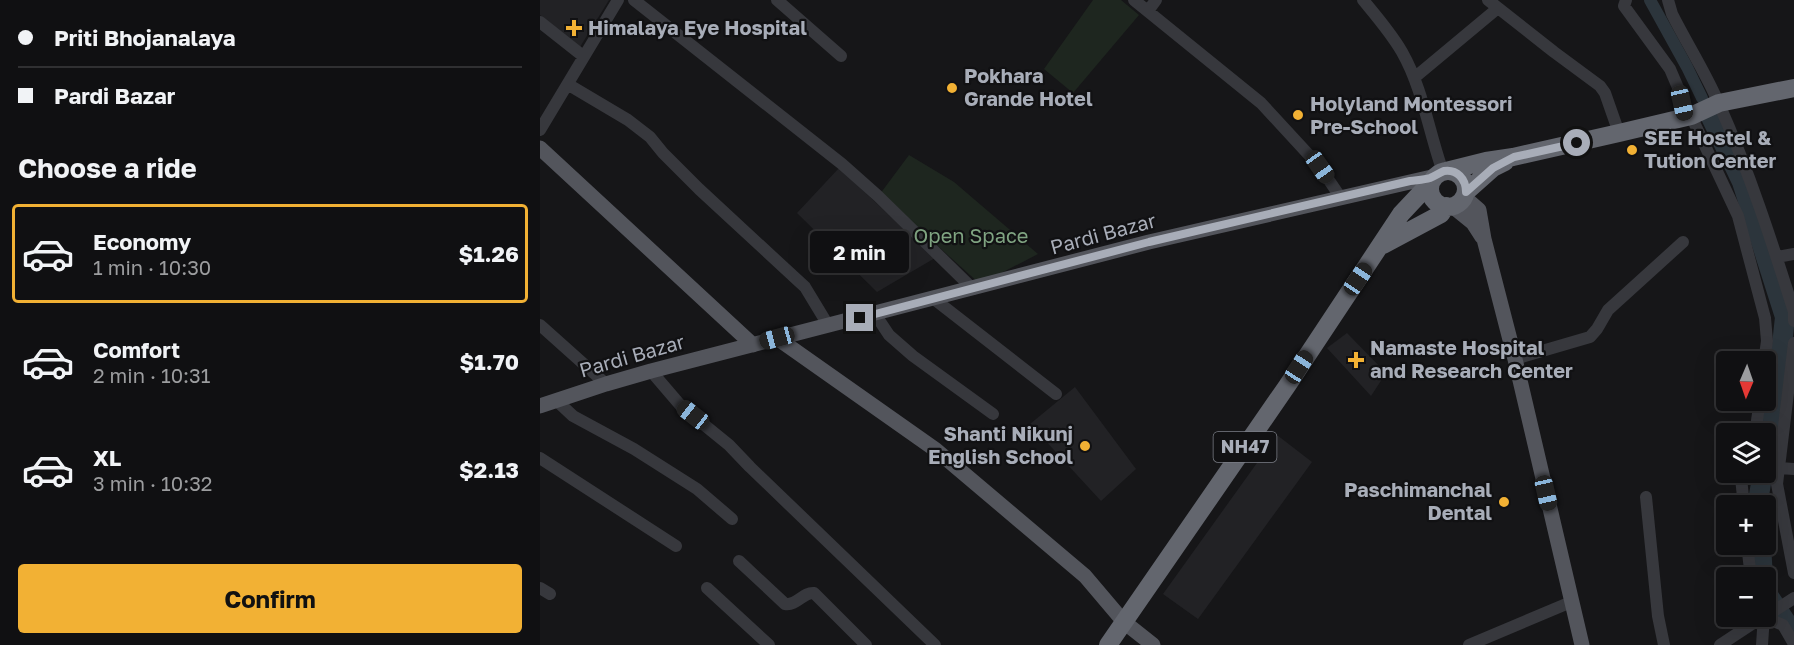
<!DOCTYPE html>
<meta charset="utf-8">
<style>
body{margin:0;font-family:"Golos Text",sans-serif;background:#19191b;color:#f1f3f6;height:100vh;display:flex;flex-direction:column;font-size:22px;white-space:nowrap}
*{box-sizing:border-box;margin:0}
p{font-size:20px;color:#9c9d9f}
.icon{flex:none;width:33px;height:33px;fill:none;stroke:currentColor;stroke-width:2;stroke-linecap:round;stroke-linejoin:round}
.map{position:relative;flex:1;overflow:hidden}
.side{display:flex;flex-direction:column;background:#101012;width:540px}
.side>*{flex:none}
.banner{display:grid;align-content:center;height:132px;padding:0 18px;background:#101012}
.needle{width:39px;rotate:182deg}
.controls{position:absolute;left:1176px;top:351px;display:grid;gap:12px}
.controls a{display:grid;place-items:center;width:60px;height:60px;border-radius:6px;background:#101012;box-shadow:0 6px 24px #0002,0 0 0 2px #303032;font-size:30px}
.end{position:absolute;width:27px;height:27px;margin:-14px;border:8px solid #a8adb8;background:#111;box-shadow:0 0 0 3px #111}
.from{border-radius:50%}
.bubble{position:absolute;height:42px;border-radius:6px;background:#101012;box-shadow:0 6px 24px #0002,0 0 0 2px #303032;font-size:20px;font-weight:700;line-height:42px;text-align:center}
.car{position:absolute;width:18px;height:36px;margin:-18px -9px;border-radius:8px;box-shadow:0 0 4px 2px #0007;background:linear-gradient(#222 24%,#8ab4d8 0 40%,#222 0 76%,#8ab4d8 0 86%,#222 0)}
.banner b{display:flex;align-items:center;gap:21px;height:57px;font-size:22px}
.banner b+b{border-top:2px solid #303032}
.banner i{width:15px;height:15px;background:#f1f3f6}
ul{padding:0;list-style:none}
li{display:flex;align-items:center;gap:18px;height:99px;margin:0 12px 9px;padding:0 6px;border:3px solid transparent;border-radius:6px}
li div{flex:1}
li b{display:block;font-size:22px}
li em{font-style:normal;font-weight:700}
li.active{border-color:#f2b134}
li>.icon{width:54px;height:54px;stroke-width:1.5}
h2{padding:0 18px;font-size:27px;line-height:72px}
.button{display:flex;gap:12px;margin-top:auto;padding:12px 18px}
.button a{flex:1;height:69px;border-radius:6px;background:#f2b134;color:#111;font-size:24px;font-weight:700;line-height:69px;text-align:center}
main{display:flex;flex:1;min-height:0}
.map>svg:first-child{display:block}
</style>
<main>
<section class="side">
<div class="banner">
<b><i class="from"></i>Priti Bhojanalaya</b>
<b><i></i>Pardi Bazar</b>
</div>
<h2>Choose a ride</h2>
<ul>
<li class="active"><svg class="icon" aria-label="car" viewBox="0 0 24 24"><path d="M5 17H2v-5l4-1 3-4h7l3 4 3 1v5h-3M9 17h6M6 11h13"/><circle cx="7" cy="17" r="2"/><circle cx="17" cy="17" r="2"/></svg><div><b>Economy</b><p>1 min · 10:30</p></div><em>$1.26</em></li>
<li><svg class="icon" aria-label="car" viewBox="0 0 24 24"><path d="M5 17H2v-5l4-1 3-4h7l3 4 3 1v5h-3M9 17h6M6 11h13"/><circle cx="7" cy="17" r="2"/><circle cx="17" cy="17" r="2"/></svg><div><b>Comfort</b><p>2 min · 10:31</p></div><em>$1.70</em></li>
<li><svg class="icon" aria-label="car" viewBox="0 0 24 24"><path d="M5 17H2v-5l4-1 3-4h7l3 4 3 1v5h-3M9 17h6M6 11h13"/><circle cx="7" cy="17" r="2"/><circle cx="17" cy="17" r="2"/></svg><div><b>XL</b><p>3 min · 10:32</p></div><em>$2.13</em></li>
</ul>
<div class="button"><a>Confirm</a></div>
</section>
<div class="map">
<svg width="1254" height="645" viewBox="0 0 1254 645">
<rect width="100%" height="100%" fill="#161618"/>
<!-- built -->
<path fill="#222225" d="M0,0H69L40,47L0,15Z
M299,168L395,258L337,292L257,213Z
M807,333L846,373L831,396L787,348Z
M535,387L596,469L561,501L490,424Z
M737,435L772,462L658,619L623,594Z"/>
<!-- green -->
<path fill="#1e261f" d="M553,0H581L599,15L533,93L504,69Z
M369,155L414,182L498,254L440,284L340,194Z"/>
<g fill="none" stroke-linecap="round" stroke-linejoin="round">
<!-- canal -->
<path stroke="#2c353c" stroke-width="12" d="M1110,0L1147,67L1162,98"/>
<!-- river -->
<path stroke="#2c353c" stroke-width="20" d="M1170,115L1202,182L1245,317L1239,373L1226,455
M1219,506V495L1223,472
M1221,544L1223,578
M1226,592L1254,634"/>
<!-- minor -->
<path stroke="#37383d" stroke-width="12" d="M94,0L302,164L338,196L433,289
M237,0L301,56
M594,0L721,103L780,167L801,198
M823,0C837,17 851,33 862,52C883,89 889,133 903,172
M948,0L1014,52L1060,86L1065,93L1079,133
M1086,0L1084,6L1130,69L1139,90L1146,117
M1128,0L1132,14C1147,44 1166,73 1179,104C1209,171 1232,242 1254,312V321
M608,11L616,0
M0,22L43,56
M874,78L958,8
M29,85L88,120L110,137L123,153L159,189L265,287L288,325
M1151,116L1198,216L1225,318L1227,341L1224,362
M0,130L78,0
M1237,257L1254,254
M394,299L516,394
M335,314L349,335L373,356L453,414
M0,325L66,384
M1254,343L1237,484L1254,573
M975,359L1050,337L1057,329L1068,310L1143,242
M111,371L141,406L189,445L210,467L395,645
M17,401L33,416L94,449L157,489L192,519
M1215,434L1220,400
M0,458L136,546
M1239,468L1254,469
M1106,497L1118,616L1124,645
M1204,506L1201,478L1204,472
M1207,544L1211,578
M199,561L245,604C257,606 263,592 274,593L326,645
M0,588L10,594
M167,588L229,645
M1226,616L1254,598
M1224,617L1243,625L1254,644
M929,645L1031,602
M1180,645L1224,616
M1222,645L1224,616"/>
<!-- major -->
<path stroke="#53555c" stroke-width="15" d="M0,148L213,345
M924,197L939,210L944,239L975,359L1042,645
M912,206L933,223L942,237
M237,338L396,450L545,576L584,622L613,645
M0,406L66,384L111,371L609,242L896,176"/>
<!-- highway -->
<path stroke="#63666e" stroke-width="18" d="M906,171L946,161L973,157L1079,133L1151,116L1179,103L1254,88
M890 189a18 18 0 1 1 36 0a18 18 0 1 1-36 0Z
M926,192L953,168L965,162
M843,245L901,214L906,206
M568,645L747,386L861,214L892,181"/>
</g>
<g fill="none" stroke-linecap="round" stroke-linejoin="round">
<!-- route -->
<path stroke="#a8adb8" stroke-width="8" d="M320,318L609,242L870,181C877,180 884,180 890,178C895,176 899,173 904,171C917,169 926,179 926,192L953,168L974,157L1037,143"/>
</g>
<!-- markers -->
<g fill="#f2b134" stroke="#111113" stroke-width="2">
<path d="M31 19h6v6h6v6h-6v6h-6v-6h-6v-6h6z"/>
<circle cx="412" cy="88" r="6"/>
<circle cx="758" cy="115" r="6"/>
<circle cx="1092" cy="150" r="6"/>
<path d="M813 351h6v6h6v6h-6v6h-6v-6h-6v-6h6z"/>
<circle cx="545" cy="446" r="6"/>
<circle cx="964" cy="502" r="6"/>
</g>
<g text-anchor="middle" stroke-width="4.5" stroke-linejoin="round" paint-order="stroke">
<!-- shield labels -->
<rect fill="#111113" stroke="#7b7e86" stroke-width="1.5" x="673.5" y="432" width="63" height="30" rx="4.5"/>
<g font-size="18" font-weight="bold" fill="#a8adb8">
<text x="705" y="453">NH47</text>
</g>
<!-- poi labels -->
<g font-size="20" font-weight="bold" fill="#a8adb8" stroke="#111113" text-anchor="start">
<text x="48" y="35">Himalaya Eye Hospital</text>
<text x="424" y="83">Pokhara<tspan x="424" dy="23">Grande Hotel</tspan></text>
<text x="770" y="111">Holyland Montessori<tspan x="770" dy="23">Pre-School</tspan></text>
<text x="1104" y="145">SEE Hostel &amp;<tspan x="1104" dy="23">Tution Center</tspan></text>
<text x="830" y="355">Namaste Hospital<tspan x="830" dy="23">and Research Center</tspan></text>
<text x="533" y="441" text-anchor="end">Shanti Nikunj<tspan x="533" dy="23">English School</tspan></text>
<text x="952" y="497" text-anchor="end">Paschimanchal<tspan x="952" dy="23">Dental</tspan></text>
</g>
<!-- street labels -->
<g font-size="20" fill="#a8adb8" stroke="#111113">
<text transform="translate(563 234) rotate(-15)" y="7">Pardi Bazar</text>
<text transform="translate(92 356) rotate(-16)" y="7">Pardi Bazar</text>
</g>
<!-- park labels -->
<g font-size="20" fill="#7fa381" stroke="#111113">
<text x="431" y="243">Open Space</text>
</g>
</g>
</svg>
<div class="controls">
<a><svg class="needle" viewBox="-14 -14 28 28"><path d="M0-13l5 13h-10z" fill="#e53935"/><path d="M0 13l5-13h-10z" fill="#9c9d9f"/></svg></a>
<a><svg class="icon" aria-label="layers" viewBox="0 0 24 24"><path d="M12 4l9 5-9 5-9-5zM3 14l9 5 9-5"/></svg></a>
<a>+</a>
<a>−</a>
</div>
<i class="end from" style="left:1037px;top:143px"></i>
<i class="end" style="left:320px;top:318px"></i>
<div class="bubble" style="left:270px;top:231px;width:99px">2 min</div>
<i class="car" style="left:1142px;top:103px;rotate:167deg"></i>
<i class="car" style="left:780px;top:167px;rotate:145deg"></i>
<i class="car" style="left:818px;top:279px;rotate:34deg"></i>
<i class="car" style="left:237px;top:338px;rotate:255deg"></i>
<i class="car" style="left:759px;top:367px;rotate:33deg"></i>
<i class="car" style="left:153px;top:415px;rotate:308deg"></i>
<i class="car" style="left:1006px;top:493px;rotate:167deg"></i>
</div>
</main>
